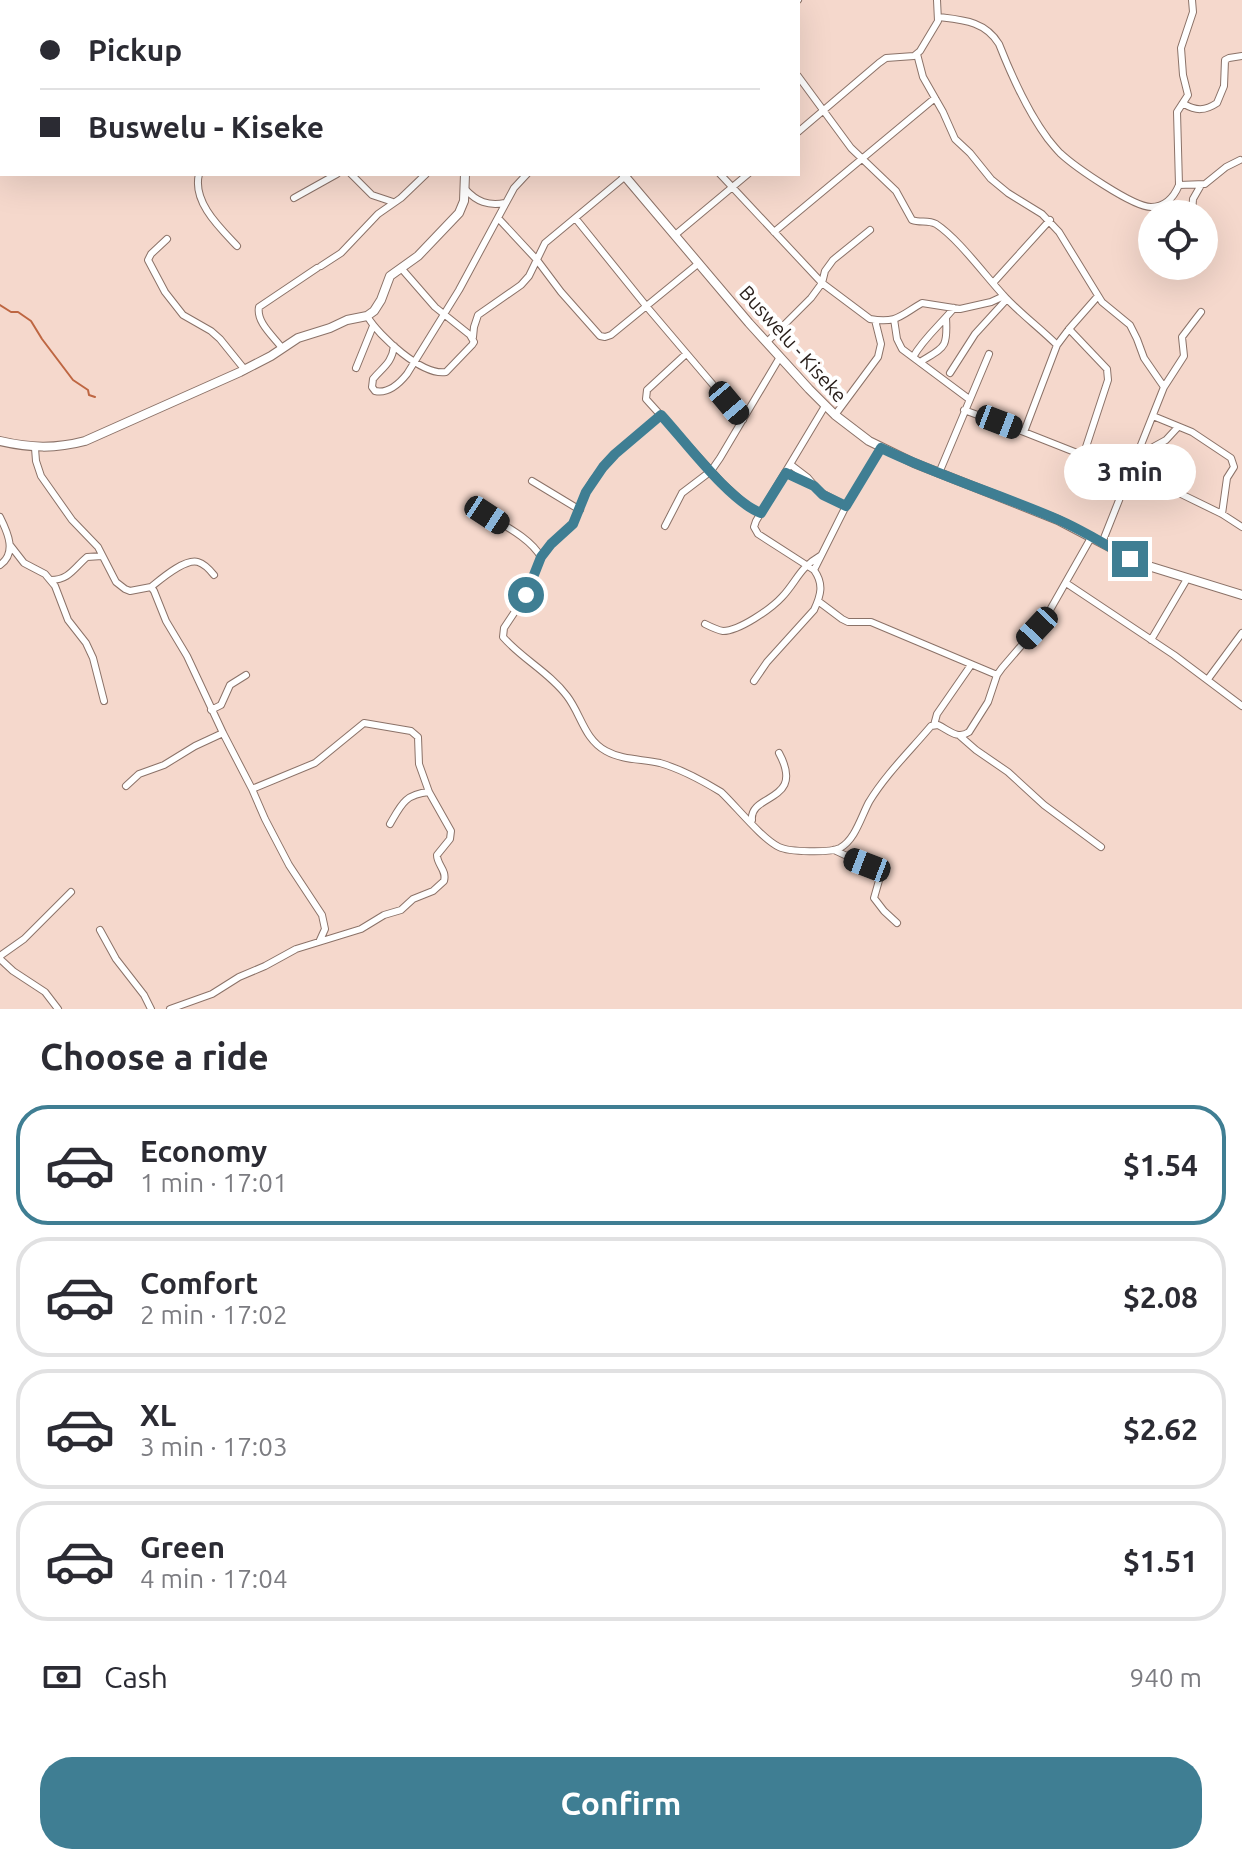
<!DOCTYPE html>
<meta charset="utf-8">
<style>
body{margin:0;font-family:Ubuntu,sans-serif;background:#f7f7f7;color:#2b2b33;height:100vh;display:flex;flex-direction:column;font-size:30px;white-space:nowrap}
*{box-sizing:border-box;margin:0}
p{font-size:26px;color:#7c7c81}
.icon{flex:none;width:44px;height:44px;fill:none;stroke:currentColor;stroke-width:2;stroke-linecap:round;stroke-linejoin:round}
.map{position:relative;height:1009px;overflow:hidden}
.panel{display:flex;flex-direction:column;background:#fff;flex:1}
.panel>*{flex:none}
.hud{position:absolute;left:0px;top:0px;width:800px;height:176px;box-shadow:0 8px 32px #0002;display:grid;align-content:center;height:176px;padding:0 40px;background:#fff}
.controls{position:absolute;left:1138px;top:200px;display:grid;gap:16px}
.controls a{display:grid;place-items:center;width:80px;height:80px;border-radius:50%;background:#fff;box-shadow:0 8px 32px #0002;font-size:40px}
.end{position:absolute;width:36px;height:36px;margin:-18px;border:10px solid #3f7e93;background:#fff;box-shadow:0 0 0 4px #fff}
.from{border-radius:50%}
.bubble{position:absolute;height:56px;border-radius:28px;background:#fff;box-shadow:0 8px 32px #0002;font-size:26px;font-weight:700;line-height:56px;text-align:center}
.car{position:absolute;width:24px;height:48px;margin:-24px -12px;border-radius:10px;box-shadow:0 0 6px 2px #0007;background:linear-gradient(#222 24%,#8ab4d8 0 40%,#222 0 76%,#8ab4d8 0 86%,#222 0)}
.hud b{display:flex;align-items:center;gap:28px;height:76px;font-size:30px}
.hud b+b{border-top:2px solid #e1e1e2}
.hud i{width:20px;height:20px;background:#2b2b33}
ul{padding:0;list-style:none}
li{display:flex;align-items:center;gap:24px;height:120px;margin:0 16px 12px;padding:0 24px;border:4px solid #e1e1e2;border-radius:32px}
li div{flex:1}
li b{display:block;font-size:30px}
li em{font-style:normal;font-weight:700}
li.active{border-color:#3f7e93}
li>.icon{width:72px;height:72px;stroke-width:1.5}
h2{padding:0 40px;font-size:36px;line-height:96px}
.pay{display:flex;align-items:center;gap:20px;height:88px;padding:0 40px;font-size:30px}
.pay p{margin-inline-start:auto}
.cta{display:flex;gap:16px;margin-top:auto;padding:16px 40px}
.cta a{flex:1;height:92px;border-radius:32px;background:#3f7e93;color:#fff;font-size:32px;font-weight:700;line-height:92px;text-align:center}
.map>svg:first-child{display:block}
</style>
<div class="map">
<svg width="1242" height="1009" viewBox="0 0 1242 1009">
<rect width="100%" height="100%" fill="#f5d8cc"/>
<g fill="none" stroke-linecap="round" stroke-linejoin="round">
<!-- stream -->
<path stroke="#be6642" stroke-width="2" d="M0,305L11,312H18L31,321L42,339L73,380L88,390L89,395L95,397"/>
<defs>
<path id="street" d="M6,0L12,2
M184,0L189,2
M315,0L316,2
M394,0L395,2
M582,0L583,2
M746,0L747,2
M235,2L237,0
M358,2L360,0
M641,2L644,0
M796,2L798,0
M938,17C963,20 985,21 999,44C1012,77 1027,111 1048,139C1052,144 1056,149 1060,153C1075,167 1133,207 1151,207C1165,207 1174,197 1179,185L1177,112L1188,95L1183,75L1181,48L1193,12L1192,0
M917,54L923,77L943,112L955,139L970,153L991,179L1008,193L1042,214L1059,232L1102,302L1130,325L1137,339L1144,358L1164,387
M798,76L851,148L896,191L912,220C920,223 928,220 936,224C959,239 986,277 1006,298C1022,315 1041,329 1057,345
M1184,104C1196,111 1205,111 1217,103L1224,86L1225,60L1229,58L1242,56
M798,132L879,63L886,58L914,56L920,51L938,21L937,0
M199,174C192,202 220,228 237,246
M351,174L372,195L393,202
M720,174L822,283L870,319C897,324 901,315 922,303L960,309L991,302L1004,296
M1179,185L1205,184L1226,167L1240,160
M465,189C477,202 488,206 505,203
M294,198L337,174
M1192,214L1193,199L1201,185
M498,218L537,260L561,292L600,336L605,337L611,335L699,263
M576,219L647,307L743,420
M774,232L935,98
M675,235L748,174
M167,239L151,254L148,260L165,292L183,315L211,331L220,339L245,370
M321,266L341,253L378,214L401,198L426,174
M993,283L1050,220
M367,316C379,336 422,376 446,372L472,345L474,342L470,335L435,307L401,268
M894,319L897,339L902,349L969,399
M1069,329L1107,369L1108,380L1083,456
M473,337L474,327L478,315L521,285L529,276L545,243L628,174
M767,342L811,298L822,283L825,271L833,260L870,230
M394,346C392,363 383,367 373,379L372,387L375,391C388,394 399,384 407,374L459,290L514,188L527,174
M282,348C273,336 256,322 259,307L317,268
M686,354L647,390L646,399L722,483L746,505L761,513
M913,357C924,338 940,325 954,308
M920,362C944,347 948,349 946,318
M356,368L373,326
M950,373L975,334L1007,299
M964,410L1024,432L1181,494L1222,514L1242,527
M661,415L615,454L593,480L586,492L573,524L551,544L541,557L526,595L504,628L503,637C522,659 549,672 567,696C581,714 584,739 606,751C622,760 642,759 660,763C681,769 703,781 721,792C736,806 762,839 779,847C789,852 830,853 840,848C855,840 861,817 869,802C886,774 910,751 931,726L938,725C949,730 957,740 969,732L988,702L997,675L1002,668L1046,617L1092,536
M835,415L878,357L881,344L875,320
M1153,416L1192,432L1231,458L1234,467L1227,478L1222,514
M1024,432L1057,345L1069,329L1098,296
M35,448L36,461L41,476L72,520L98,547L116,582L125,589L130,591L151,587L154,591L166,621L187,656L223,733L252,789L265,819L289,865L322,915L325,929L320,940
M1137,456L1166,440L1178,427
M791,465L808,478L820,492L846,506
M786,473L814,486
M939,473L989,354
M532,481L580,510
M487,515C505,526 530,538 541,557
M0,517C8,533 17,553 0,565
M665,526L682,493L711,471L720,458L780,357
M1102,543L1164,387L1184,356L1182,337L1201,312
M10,545L24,563L45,574L55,586L68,620L86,643L93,658L104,701
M814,570L846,506L881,448
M51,580C69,580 74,568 87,557L102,556
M1066,583L1174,655L1242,706
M151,587C161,579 185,558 198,562C205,564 210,570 214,575
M818,601L842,619L848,622H871L997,675
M705,624C711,627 717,630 723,631C739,631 771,609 782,597C797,581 799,568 820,556
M1151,640L1187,579
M1208,679L1242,633
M754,681L767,662L814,610C821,595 824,584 814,570L758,534L754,527L756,521L825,406
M211,710L221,705L230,685L246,675
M934,725L937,714L971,665
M960,736L976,750L1008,772L1044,805L1101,847
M126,786L139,774L164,765L195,746L223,733
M752,820C749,793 806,803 779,753
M390,824C401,805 405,794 429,792
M834,850L879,871L880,877L874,898L884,911L897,923
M100,930L116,959L144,995L151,1009
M0,956L24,939L71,892
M0,959L13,971L45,992L58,1009
M170,1009L212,994L239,977L265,966L296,949L361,929L384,915L401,910L413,899L433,891L444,881C447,870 437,865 437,855L450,839L451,831L429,792L419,764L418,737L411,731L364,723L315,763L252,789"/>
<path id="secondary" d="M483,0L485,2
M623,174L749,323L809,389L835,415L869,441L914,463L1058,520L1142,564L1242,595
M0,441C30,448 55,449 85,441L240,372L271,356L298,338L330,328L347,320L367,316L374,311L381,300L390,276L418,256L459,213L464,201L465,174"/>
</defs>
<!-- street casing -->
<use href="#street" stroke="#8b7268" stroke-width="8"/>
<!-- secondary casing -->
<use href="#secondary" stroke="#8b7268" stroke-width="10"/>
<!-- street -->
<use href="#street" stroke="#fff" stroke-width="6"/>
<!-- secondary -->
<use href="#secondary" stroke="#fff" stroke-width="8"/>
</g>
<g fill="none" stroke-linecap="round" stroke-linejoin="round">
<!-- route -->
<path stroke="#3f7e93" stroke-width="10" d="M526,595L541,557L551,544L573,524L586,492L603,467L615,454L661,415C685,441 730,502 761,513L786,473L814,486L823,495L846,506L881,448C939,476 1001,495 1059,520C1084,531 1107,545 1130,559"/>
</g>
<g text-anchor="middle" stroke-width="8" stroke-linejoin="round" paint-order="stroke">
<!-- street labels -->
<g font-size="20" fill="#281e1a" stroke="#fff">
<text transform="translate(793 344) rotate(48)" y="7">Buswelu - Kiseke</text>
</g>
</g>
</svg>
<div class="controls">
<a><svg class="icon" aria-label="locate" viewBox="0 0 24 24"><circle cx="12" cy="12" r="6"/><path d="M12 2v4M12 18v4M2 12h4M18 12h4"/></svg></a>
</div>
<i class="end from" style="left:526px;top:595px"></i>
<i class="end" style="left:1130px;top:559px"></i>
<div class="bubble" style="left:1064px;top:444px;width:132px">3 min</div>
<i class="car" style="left:729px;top:403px;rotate:140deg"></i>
<i class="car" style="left:999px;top:422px;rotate:111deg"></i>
<i class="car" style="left:487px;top:515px;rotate:123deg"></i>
<i class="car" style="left:1037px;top:628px;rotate:223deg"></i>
<i class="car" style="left:867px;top:865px;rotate:291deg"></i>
<div class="hud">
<b><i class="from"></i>Pickup</b>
<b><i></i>Buswelu - Kiseke</b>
</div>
</div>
<section class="panel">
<h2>Choose a ride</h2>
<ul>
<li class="active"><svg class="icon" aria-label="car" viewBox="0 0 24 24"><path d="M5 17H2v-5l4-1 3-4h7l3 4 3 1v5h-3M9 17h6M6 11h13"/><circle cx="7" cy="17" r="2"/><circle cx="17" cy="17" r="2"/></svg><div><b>Economy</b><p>1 min · 17:01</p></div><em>$1.54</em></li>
<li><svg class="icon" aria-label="car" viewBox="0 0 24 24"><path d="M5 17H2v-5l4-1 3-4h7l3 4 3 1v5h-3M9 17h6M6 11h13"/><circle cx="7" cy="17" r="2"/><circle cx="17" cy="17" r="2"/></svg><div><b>Comfort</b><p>2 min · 17:02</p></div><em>$2.08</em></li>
<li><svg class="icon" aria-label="car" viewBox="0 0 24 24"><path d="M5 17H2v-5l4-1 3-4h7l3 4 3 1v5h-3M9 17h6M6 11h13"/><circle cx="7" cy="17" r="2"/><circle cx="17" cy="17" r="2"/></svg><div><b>XL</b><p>3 min · 17:03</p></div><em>$2.62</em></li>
<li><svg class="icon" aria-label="car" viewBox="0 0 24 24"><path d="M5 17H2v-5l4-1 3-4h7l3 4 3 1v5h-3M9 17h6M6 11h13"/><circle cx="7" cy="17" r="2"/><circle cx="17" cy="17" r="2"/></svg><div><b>Green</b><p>4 min · 17:04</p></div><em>$1.51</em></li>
</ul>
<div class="pay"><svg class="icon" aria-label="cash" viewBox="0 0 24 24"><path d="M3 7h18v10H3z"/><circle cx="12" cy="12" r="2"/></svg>Cash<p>940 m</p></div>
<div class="cta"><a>Confirm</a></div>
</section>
